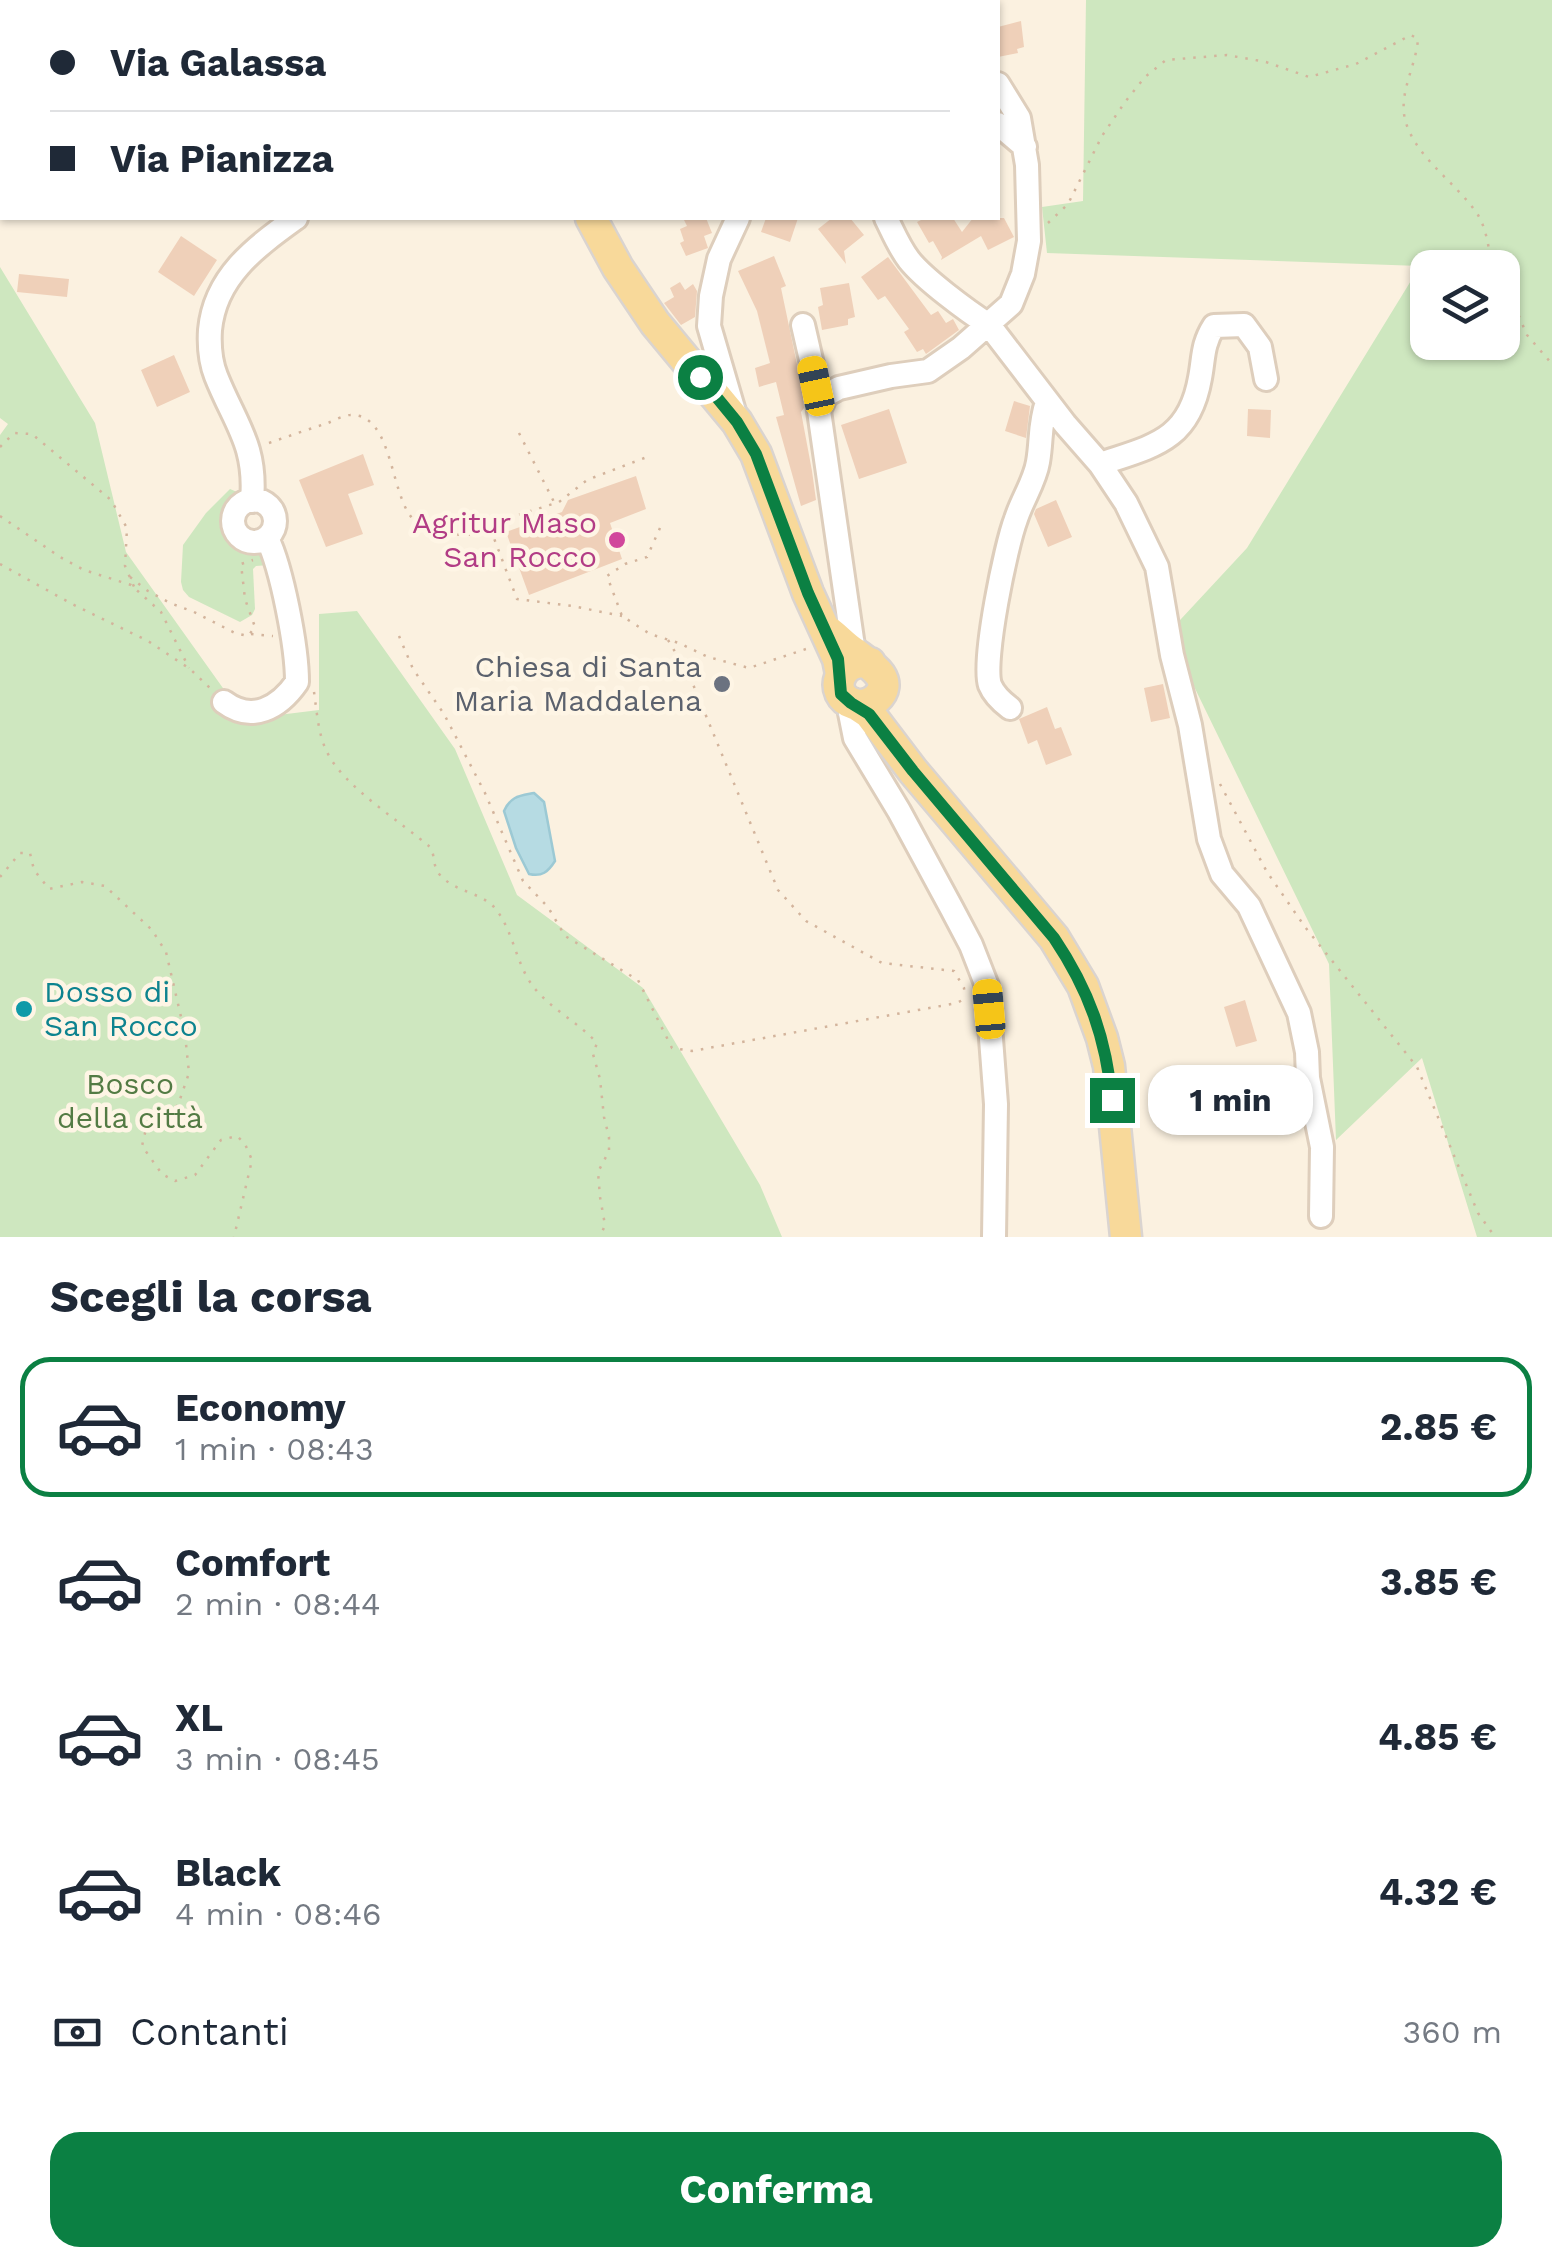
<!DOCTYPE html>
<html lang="it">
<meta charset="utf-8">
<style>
body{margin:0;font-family:"Work Sans",sans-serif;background:#f6f6f7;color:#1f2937;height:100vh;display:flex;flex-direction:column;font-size:38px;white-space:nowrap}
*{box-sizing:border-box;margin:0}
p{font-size:32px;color:#747a83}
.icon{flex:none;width:55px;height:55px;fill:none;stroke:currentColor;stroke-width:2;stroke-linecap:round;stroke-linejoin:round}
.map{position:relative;height:1237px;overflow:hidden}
.side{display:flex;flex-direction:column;background:#fff;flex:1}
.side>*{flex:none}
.banner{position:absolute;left:0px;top:0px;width:1000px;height:220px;box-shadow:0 2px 8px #0004;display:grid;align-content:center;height:220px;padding:0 50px;background:#fff}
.controls{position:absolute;left:1410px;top:250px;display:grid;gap:20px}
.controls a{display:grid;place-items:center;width:110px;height:110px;border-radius:20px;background:#fff;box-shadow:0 2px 8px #0004;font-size:50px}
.end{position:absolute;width:45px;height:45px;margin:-22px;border:12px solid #0b8043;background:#fff;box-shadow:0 0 0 5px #fff}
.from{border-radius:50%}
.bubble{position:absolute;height:70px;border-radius:30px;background:#fff;box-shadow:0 2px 8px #0004;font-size:32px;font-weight:700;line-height:70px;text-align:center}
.car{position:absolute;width:30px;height:60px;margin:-30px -15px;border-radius:12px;box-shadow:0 0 8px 2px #0007;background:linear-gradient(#f5c518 24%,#345 0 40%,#f5c518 0 76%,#345 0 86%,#f5c518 0)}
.banner b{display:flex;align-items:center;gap:35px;height:95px;font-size:38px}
.banner b+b{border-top:2px solid #e0e1e3}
.banner i{width:25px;height:25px;background:#1f2937}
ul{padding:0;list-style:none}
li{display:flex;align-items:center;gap:30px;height:140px;margin:0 20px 15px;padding:0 30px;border:5px solid transparent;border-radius:30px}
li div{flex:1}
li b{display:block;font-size:38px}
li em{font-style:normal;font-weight:700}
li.on{border-color:#0b8043}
li>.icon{width:90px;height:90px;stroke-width:1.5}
h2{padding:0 50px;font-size:45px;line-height:120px}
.pay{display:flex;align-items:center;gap:25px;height:110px;padding:0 50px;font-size:38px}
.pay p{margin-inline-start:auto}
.button{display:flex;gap:20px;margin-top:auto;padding:20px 50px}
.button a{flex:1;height:115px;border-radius:30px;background:#0b8043;color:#fff;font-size:40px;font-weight:700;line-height:115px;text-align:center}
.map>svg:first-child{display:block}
</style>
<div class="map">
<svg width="1552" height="1237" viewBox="0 0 1552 1237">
<rect width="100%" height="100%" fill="#fbf1e0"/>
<!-- green -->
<path fill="#cee7bf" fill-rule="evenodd" d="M1086,0H1552V1237H1477L1422,1058L1336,1140L1329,964L1168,633L1247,548L1420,266L1047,253L1042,207L1083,201ZM1428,268H1502V342H1428Z
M0,267L95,423L126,552L245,719L319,710V614L357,611L455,749L517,895L643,988L760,1185L782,1237H0V435L8,424L0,418Z
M230,489L237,492V498C221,511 221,526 230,544L242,550H263L269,565L256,566L253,569L255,609L252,615L240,622L189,597L183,590L181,582L183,545L206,513Z"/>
<!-- water -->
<path fill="#b6dbe3" stroke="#9cc9d4" stroke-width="2.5" d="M534,793L544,802L555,861C548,872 542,877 529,874L516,848L504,811C511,796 519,796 534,793Z"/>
<!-- building -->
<path fill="#efd0b9" d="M1021,21L1024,47L1017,49L1018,53L998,57V27Z
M683,218H706L712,233L704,236L708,248L686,256L680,243L684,241L680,229L687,226Z
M766,218H798L790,242L761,232Z
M832,218H850L864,235L844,251L846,264L818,229Z
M925,218H953L962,232L973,218H1004L1014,237L988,250L981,236L941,260L942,257L933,241L929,243L917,222Z
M181,236L217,260L194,296L158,272Z
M774,256L786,286L781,288L802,388L804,408L801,412L812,471L816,500L801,506L776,417L784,415L776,382L759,387L755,368L770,363L757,311L738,271Z
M888,257L931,315L938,311L946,323L953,319L959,330L926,354L923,349L917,352L904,332L909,329L885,296L878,300L861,277Z
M19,274L69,279L67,297L17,292Z
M680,282L685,290L693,284L697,291L695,317L681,325L664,303L674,297L670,288Z
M849,283L855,317L848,319V325L822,330L818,307L823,305L820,288Z
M174,355L190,392L157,407L141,370Z
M1014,401L1030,406L1026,438L1005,431Z
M889,409L907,463L859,479L841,425Z
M1248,409L1271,410L1270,438L1247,436Z
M363,454L374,485L348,494L363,534L326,547L299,480Z
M636,476L646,509L610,523L622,559L529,595L506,532L562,512L568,500Z
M1056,500L1072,537L1048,547L1034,514L1036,509Z
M1163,684L1170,718L1151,722L1144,688Z
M1047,707L1055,729L1061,727L1072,755L1046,765L1037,740L1028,744L1019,719Z
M1245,1000L1257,1041L1236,1047L1224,1007Z"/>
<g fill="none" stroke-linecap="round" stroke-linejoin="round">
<defs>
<path id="minor" d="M640,0V2
M904,0V2
M975,2L976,0
M998,124L1025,147
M886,218C893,232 899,247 909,260C924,279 967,311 989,325L1065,424L1100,464L1126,503L1157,567L1172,655L1190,725L1209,839L1222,874L1249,906L1299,1013L1307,1052L1308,1078L1322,1147L1321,1216
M803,325L817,386L819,411
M735,415L709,326L711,296L719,259L738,218
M1100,464C1153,446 1189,441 1200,378C1204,357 1202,345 1214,326L1244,325L1260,347L1266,379
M233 521a21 21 0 1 1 42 0a21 21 0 1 1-42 0Z
M252,501C257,445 235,424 216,376C210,361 209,346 210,330C215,276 256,247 296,218
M854,653L819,411L826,395L839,388L891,376L928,371L961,348L1011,304L1023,274L1029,241L1027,165L1019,118L998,84
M224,702C252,723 279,708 297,682C297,647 282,569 267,538
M851,703L850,713L855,738L899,811L952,909L971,945L987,986L996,1104L994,1237
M1010,708C1002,702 994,695 990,685C982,661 1006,545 1016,519C1022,500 1035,481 1038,462C1042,439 1039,426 1047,402"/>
<path id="major" d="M498,0L499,2
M591,218L618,268L655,323L737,422L756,454L808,593L838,659L841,674
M829,632C837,638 844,646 853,652C866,662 898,679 876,699C870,704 861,706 854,704C826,695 839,656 870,663
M857,705L869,713L913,771L1054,938L1083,986L1102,1038L1109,1066L1126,1237"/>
</defs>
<!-- minor casing -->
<use href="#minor" stroke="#decebc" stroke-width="28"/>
<!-- major casing -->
<use href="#major" stroke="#dad4d0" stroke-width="35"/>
<!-- path -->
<path stroke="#d3b49c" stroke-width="2.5" stroke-dasharray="2.5 8" stroke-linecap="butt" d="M581,0L582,2
M1048,223L1068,204L1102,136L1125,102L1145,77L1166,60L1227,55L1266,62L1309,77L1356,64L1411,35L1418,39C1416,67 1397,95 1406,123C1418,160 1457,183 1478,215C1487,230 1489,250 1492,268
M1502,289L1512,300L1527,335L1552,364
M519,433L554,502
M269,443C289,436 309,429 328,423C335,420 344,415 350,415C395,413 389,500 416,522C435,537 469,536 492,533L517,599L572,606L622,616
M0,447L14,433L32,434L111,500L127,528L125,566L135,589
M0,516L60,557L84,570L131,585L161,612L189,668
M660,528L647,557L625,564L607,576L622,616L650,634L679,643L708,657L749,668L806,649
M493,532L515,516L559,502L587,480L647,457
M0,564L72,604L148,641L190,669L212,690
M130,577L148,591L170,603L194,612L235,633L248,636L255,627L245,599L241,564L253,560
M251,634L273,636
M399,636L413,669L444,714L485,793L523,881L548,907L565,936L638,980L672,1048L692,1051L957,1003L968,997
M668,640L690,677L778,890L806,921L882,963L954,971L964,988L965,997
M314,692C317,712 318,734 327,752C343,786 401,822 430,847C436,857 432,866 440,875C455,892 480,892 494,907C513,929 515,961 532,985C549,1008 578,1022 597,1043L593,1054L600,1079L604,1117L609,1137V1151L598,1172L600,1197L605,1225L600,1237
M1220,784L1267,872L1305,927L1417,1067L1478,1213L1495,1237
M0,877L20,853H30L34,870L49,889L82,882L105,886L152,930L166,952L185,1034L189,1073L178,1105L155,1121L145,1133L142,1146L162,1174L175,1181L195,1175L221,1140L237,1136L245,1144L252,1160L234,1237"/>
<!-- minor -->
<use href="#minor" stroke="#fff" stroke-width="22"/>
<!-- major -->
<use href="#major" stroke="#f8d99a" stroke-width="30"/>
</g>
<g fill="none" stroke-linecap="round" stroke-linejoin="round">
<!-- route -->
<path stroke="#0b8043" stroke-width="12" d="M700,377L737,422L756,454L808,593L838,659L841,694L851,703L869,714L913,771L1054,938C1089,990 1106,1038 1112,1100"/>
</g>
<!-- markers -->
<circle fill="#d1479c" stroke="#fef5e5" stroke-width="4" cx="617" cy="540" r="10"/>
<circle fill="#6b7280" stroke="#fef5e5" stroke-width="4" cx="722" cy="684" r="10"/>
<circle fill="#0f9aa8" stroke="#fef5e5" stroke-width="4" cx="24" cy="1009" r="10"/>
<g text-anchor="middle" stroke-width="9" stroke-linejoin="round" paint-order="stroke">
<!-- hotel labels -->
<g font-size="30" fill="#b23c85" stroke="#fef5e5" text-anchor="end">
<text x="597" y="533">Agritur Maso<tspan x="597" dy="34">San Rocco</tspan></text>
</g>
<!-- worship labels -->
<g font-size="30" fill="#5b616d" stroke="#fef5e5" text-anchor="end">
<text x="702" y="677">Chiesa di Santa<tspan x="702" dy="34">Maria Maddalena</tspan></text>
</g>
<!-- culture labels -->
<g font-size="30" fill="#0d838f" stroke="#fef5e5" text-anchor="start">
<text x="44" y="1002">Dosso di<tspan x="44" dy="34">San Rocco</tspan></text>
</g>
<!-- park labels -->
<g font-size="30" fill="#537b44" stroke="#fef5e5">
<text x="130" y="1094">Bosco<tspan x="130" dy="34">della città</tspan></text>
</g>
</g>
</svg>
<div class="controls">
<a><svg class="icon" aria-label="layers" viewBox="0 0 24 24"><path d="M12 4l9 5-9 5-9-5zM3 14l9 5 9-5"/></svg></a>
</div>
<i class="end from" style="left:700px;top:377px"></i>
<i class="end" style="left:1112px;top:1100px"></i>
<div class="bubble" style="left:1148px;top:1065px;width:165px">1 min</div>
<i class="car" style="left:816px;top:386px;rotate:348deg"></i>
<i class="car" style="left:989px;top:1009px;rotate:355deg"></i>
<div class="banner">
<b><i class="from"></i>Via Galassa</b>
<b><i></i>Via Pianizza</b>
</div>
</div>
<section class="side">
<h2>Scegli la corsa</h2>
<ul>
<li class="on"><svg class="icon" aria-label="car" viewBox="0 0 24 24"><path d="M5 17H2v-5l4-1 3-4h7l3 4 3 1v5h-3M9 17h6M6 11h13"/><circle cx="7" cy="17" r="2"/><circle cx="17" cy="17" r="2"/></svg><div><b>Economy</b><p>1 min · 08:43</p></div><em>2.85 €</em></li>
<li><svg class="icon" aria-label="car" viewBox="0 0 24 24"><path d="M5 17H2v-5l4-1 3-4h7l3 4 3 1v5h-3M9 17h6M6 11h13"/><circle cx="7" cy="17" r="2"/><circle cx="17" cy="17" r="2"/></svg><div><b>Comfort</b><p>2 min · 08:44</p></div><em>3.85 €</em></li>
<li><svg class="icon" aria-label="car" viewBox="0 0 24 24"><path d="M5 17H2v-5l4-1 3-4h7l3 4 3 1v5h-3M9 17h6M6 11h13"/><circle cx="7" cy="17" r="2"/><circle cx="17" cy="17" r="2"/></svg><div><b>XL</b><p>3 min · 08:45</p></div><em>4.85 €</em></li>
<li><svg class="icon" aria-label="car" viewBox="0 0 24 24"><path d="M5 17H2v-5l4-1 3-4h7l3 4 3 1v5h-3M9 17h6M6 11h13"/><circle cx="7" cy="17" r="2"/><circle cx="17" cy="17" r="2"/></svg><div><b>Black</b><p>4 min · 08:46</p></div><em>4.32 €</em></li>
</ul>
<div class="pay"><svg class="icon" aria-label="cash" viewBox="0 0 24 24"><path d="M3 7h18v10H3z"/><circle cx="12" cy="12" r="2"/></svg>Contanti<p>360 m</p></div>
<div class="button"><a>Conferma</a></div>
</section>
